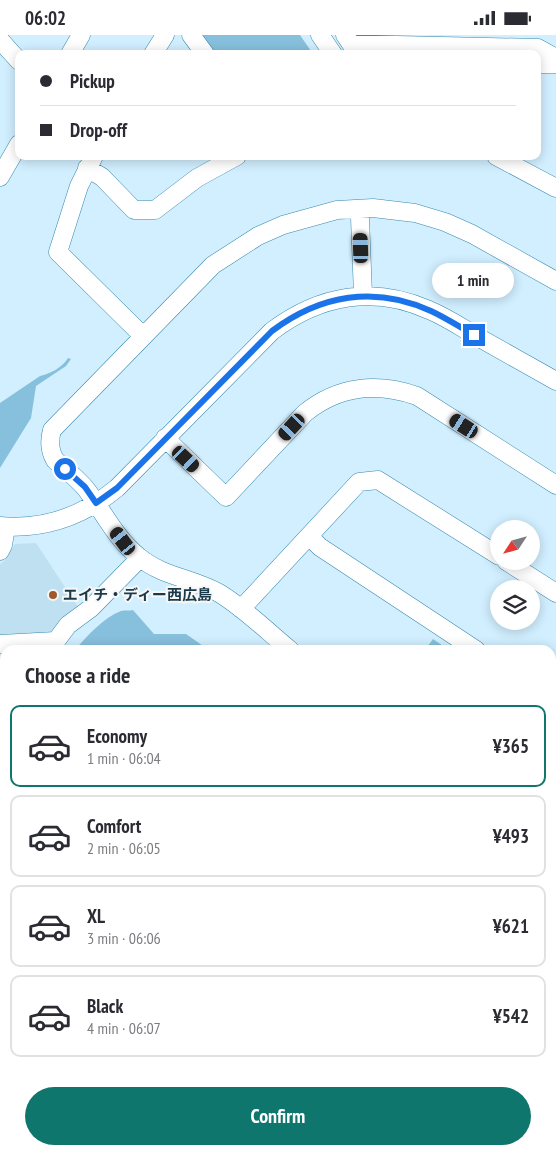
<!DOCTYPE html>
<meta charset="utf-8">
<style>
body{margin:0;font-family:"PT Sans Narrow","Noto Sans JP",sans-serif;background:#f7f7f7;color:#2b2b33;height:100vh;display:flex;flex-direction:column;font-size:19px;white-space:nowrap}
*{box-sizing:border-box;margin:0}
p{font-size:16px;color:#7c7c81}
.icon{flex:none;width:28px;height:28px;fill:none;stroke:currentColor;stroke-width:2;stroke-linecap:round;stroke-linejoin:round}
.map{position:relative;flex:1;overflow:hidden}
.panel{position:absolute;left:0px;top:610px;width:556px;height:510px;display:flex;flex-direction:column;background:#fff;border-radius:15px 15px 0 0;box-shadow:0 2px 12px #0003}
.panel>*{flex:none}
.guide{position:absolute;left:15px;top:15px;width:526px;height:110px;border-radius:10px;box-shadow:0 2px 12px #0003;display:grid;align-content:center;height:110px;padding:0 25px;background:#fff}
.needle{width:32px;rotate:234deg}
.tools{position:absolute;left:490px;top:485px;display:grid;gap:10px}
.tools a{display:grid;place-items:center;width:50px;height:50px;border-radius:50%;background:#fff;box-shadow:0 2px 12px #0003;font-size:25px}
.end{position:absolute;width:22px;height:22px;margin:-11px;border:6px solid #1a73e8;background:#fff;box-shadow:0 0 0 2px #fff}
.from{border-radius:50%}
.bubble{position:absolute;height:35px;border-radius:18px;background:#fff;box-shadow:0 2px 12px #0003;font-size:16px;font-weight:600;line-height:35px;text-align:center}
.car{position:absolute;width:15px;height:30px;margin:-15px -8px;border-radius:6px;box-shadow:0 0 4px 1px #0007;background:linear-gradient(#222 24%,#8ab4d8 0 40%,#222 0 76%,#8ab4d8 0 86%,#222 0)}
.guide b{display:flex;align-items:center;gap:18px;height:48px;font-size:19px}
.guide b+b{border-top:1px solid #e1e1e2}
.guide i{width:12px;height:12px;background:#2b2b33}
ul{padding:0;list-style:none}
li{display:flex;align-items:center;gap:15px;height:82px;margin:0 10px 8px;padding:0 15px;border:2px solid #e1e1e2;border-radius:10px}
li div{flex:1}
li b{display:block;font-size:19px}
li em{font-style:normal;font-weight:600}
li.on{border-color:#0f766e}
li>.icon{width:45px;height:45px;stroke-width:1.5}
h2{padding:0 25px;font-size:22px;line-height:60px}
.button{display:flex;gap:10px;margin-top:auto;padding:10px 25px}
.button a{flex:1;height:58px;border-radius:30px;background:#0f766e;color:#fff;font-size:20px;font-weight:600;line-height:58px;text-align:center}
.status{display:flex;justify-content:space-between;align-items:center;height:35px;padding:0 25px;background:#fff;direction:ltr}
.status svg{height:14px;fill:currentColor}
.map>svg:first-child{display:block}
</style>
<div class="status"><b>06:02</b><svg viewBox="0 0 49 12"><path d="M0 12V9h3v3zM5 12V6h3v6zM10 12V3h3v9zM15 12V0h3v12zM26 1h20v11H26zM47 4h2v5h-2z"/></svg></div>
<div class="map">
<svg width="556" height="1120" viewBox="0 0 556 1120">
<rect width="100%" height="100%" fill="#d1efff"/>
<!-- built -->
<path fill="#bfe0f1" d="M36,508L78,572L49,598L0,600V529L4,526L15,509Z"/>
<!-- green -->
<path fill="#87c0dd" d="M201,0H300L313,19H215Z
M68,323L71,324L66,331L36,351L31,383L0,433V368L40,341C50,339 63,332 68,323Z
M133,575L154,599H186L209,615H75C87,601 103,583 121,576C125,575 130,576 133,575Z
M433,604L449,615H425Z
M5,753V1115H87L90,1120H0V758Z
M556,924V1120H448L451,1115H551V932Z"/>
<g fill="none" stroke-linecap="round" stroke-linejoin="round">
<defs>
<path id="minor" d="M191,0L205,19
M320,0L333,19
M345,0L351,9L538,13L556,23
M0,5L19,26
M70,19L81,0
M153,19L165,0
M538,29H556
M94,121L79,151L58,217L143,301
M496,121L556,153
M87,133L102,142L134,175H155L197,143L237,121
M0,142L19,109
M358,174L360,183L363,260
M165,403L226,462L305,378C338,351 377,347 417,361L556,450
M0,491C44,495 83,481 117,453L272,296C320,260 374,250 429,275C446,282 461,292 476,301C503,316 529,331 556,346
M309,501L320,512L476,615
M0,516L3,510L6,492
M506,526L556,558
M241,574L359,447L378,445L499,521
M0,609L56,606L68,590L91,573L140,523
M290,615C267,596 244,573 219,558C193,543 163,542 139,522C116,504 103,476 86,454C77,443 65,434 55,425C49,415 49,406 52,395L213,230L258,201L283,190L337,175L373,173L415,178L445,187L472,199L556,246
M551,665L556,668
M551,821V822
M240,1120L241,1115
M402,1120L404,1115"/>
</defs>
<!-- minor casing -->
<use href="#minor" stroke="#3989ae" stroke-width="19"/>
<!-- minor -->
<use href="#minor" stroke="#fff" stroke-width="18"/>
</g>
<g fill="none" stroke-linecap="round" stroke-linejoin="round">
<!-- route -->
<path stroke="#1a73e8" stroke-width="6" d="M65,434L85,452L96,468L117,453L272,296C320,260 375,250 431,276C446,283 460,292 474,300"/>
</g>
<!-- markers -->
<circle fill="#9e592d" stroke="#f7f7f7" stroke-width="2" cx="53" cy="560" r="5"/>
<g text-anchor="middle" stroke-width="4" stroke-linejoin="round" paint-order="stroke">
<!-- poi labels -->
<g font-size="15" font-weight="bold" fill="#193a4a" stroke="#f7f7f7" text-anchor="start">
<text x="63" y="565">エイチ・ディー西広島</text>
</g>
</g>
</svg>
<div class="tools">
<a><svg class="needle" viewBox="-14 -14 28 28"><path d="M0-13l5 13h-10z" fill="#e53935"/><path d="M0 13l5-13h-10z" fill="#7c7c81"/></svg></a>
<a><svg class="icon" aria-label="layers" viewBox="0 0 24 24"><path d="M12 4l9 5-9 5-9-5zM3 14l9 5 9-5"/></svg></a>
</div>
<i class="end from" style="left:65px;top:434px"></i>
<i class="end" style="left:474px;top:300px"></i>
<div class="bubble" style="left:432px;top:228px;width:82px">1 min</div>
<i class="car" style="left:361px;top:213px;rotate:358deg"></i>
<i class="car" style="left:464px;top:391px;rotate:303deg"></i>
<i class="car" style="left:292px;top:392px;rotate:223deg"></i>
<i class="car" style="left:186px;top:424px;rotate:133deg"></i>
<i class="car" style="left:123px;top:506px;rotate:323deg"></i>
<div class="guide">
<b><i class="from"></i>Pickup</b>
<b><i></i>Drop-off</b>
</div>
<section class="panel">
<h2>Choose a ride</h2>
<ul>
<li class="on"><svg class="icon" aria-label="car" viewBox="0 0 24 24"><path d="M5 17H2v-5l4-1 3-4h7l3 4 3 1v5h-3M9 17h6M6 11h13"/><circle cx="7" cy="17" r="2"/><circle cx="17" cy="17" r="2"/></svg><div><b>Economy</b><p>1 min · 06:04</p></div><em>¥365</em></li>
<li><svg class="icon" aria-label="car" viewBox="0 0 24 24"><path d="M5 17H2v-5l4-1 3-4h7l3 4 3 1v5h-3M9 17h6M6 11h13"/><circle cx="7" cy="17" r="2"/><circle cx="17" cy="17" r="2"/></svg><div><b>Comfort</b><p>2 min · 06:05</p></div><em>¥493</em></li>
<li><svg class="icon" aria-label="car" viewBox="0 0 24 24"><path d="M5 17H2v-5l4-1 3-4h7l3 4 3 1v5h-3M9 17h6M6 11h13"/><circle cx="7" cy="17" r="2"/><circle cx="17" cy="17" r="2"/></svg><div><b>XL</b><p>3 min · 06:06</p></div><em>¥621</em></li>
<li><svg class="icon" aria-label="car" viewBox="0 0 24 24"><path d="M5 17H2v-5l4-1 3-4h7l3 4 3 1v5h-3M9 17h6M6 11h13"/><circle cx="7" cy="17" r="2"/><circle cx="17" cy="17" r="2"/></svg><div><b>Black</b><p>4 min · 06:07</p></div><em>¥542</em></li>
</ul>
<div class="button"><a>Confirm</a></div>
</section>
</div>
